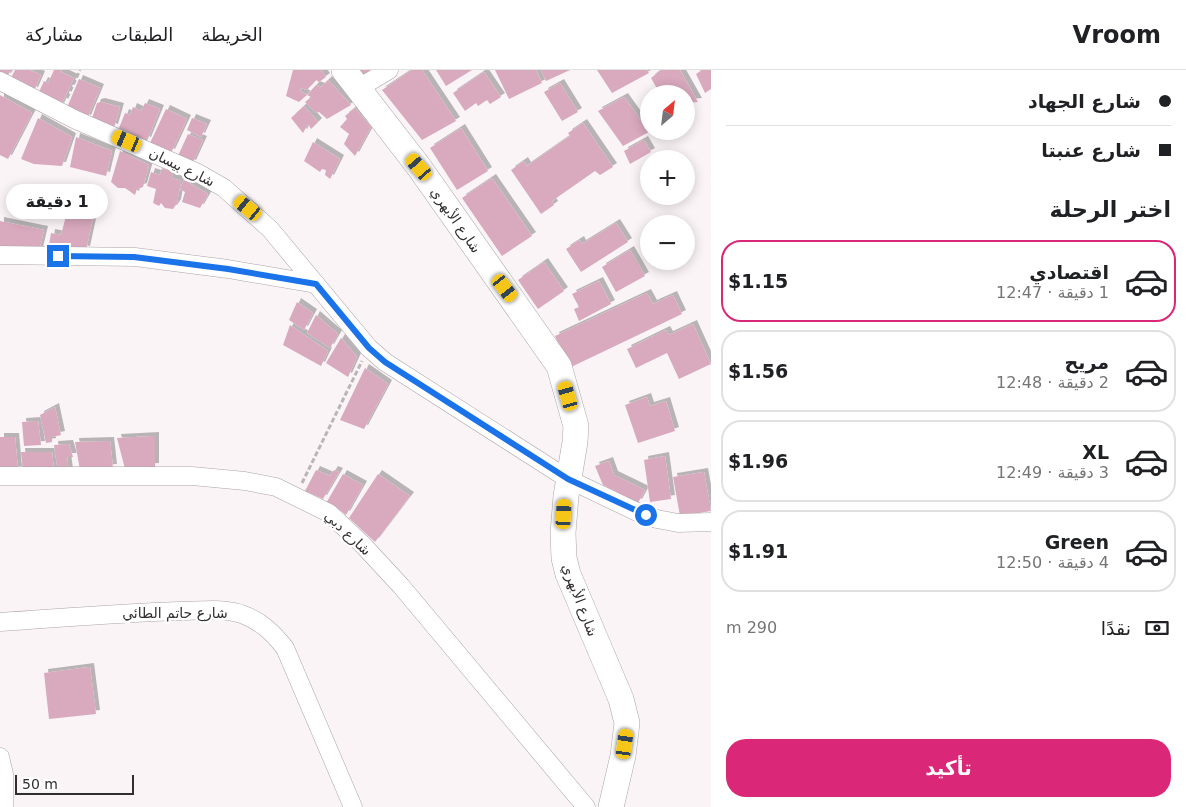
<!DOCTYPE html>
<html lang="ar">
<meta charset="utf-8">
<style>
body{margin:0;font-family:"DejaVu Sans",Vazirmatn,sans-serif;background:#f6f6f6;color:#202124;direction:rtl;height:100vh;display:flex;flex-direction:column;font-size:19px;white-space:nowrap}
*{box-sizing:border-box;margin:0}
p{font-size:16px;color:#757577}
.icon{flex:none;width:28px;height:28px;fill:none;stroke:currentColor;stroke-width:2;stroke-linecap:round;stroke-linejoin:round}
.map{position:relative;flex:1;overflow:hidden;direction:ltr}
.panel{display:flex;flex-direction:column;background:#fff;width:475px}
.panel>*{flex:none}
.top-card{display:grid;align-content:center;height:110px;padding:0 15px;background:#fff}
.needle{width:32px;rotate:28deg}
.buttons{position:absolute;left:640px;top:15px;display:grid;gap:10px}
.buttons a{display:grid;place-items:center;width:55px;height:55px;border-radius:50%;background:#fff;box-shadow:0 2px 12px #0003;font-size:25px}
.scale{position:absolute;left:15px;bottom:12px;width:119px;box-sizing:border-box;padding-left:5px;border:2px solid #312e2f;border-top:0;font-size:14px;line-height:18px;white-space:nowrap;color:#312e2f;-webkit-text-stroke:4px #fff;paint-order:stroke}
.end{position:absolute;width:22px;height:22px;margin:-11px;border:6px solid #1a73e8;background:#fff;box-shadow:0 0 0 2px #fff}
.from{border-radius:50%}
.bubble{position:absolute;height:35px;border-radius:18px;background:#fff;box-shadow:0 2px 12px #0003;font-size:16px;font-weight:800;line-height:35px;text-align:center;direction:rtl}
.car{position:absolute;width:15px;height:30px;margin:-15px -8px;border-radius:6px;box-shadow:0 0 4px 1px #0007;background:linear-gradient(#f5c518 24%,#345 0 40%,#f5c518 0 76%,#345 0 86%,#f5c518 0)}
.top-card b{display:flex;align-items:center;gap:18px;height:48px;font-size:19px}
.top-card b+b{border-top:1px solid #e0e0e0}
.top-card i{width:12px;height:12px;background:#202124}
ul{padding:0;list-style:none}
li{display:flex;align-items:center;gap:15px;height:82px;margin:0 10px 8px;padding:0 5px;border:2px solid #e0e0e0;border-radius:20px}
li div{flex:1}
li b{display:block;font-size:19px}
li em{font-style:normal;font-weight:800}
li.selected{border-color:#db2777}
li>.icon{width:45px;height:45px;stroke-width:1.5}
h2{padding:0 15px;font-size:22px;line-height:60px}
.pay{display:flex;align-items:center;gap:12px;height:55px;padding:0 15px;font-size:19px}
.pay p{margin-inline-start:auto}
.action{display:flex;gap:10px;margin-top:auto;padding:10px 15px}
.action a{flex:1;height:58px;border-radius:20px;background:#db2777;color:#fff;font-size:20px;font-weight:800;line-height:58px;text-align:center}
header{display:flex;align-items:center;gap:30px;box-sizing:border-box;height:70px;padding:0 25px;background:#fff;border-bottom:1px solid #e0e0e0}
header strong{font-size:24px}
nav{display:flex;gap:28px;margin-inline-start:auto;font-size:18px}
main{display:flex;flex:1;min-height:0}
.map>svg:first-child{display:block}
</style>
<header>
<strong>Vroom</strong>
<nav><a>الخريطة</a><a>الطبقات</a><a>مشاركة</a></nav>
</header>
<main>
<section class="panel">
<div class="top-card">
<b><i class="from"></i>شارع الجهاد</b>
<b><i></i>شارع عنبتا</b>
</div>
<h2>اختر الرحلة</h2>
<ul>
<li class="selected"><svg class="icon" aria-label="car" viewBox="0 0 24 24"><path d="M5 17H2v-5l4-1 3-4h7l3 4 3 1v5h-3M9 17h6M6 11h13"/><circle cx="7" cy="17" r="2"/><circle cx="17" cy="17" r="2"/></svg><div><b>اقتصادي</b><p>1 دقيقة · 12:47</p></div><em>$1.15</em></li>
<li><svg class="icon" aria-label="car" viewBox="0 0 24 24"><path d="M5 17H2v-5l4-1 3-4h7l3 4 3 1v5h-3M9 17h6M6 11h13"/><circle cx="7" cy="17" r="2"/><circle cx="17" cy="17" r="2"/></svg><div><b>مريح</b><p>2 دقيقة · 12:48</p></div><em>$1.56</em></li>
<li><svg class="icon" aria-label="car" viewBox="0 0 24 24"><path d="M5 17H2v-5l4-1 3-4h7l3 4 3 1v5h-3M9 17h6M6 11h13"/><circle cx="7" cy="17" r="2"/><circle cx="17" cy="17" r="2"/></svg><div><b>XL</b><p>3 دقيقة · 12:49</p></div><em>$1.96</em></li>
<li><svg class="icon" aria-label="car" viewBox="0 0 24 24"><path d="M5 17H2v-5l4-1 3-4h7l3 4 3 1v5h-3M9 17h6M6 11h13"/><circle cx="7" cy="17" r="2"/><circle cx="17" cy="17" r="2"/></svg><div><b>Green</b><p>4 دقيقة · 12:50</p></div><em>$1.91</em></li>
</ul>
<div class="pay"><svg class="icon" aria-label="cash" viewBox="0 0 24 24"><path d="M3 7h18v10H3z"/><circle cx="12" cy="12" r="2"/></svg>نقدًا<p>290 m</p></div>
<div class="action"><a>تأكيد</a></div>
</section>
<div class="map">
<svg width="711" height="737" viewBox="0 0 711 737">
<defs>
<filter id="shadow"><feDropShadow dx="4" dy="-4" stdDeviation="0" flood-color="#0004"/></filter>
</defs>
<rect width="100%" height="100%" fill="#fbf4f7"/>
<!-- building -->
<path fill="#d9a9be" filter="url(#shadow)" d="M0,0H11L7,7L0,3Z
M15,0H30L41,5L34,21L10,10Z
M54,0H62L61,2L74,8L60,37L38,24L44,11L48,13Z
M293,0H321L326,7L319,12L316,10L307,20L302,18L299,20L307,25L316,15L321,17L328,10L351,35L327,49L319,42L316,43L305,32L311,27L307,25L299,32L286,26Z
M358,0H383L363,6Z
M412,0H422L456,51L422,70L382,20Z
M436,0H472L446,16Z
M495,0H536L542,13L509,29Z
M541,0H570L546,11Z
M597,0H647L649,3L612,23Z
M661,0H680L698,32L687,33L686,24H660L651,8Z
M702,0H711V19L705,23L696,4Z
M484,2L501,27L490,34L487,30L478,36L476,33L465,41L453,23Z
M79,9L100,18L87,49L66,40Z
M560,13L578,42L562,51L544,22Z
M0,25L32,43L8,89L0,85Z
M624,27L649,62L623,76L598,41Z
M101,32L120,37L114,58L91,51L97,33Z
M145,33L160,39L147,71L119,58L125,43L130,45L133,37L141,41Z
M304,36L318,52L311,59L308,54L303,63L291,48Z
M355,38L371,57L355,86L344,74L349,64L340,57L347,49L345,46Z
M166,39L187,49L171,83L150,73Z
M38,48L72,67L62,96L34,94L21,89Z
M192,48L207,54L201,67L187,60Z
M583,53L613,97L600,105L595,101L552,131L554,135L541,144L511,100L524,91L527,96L570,66L568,63Z
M461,58L488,101L457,120L430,78Z
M188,64L203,70L192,94L177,88Z
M76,67L112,81L106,106L70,97Z
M644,70L651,82L630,94L624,81Z
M313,72L340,89L330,109L325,105L326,100L322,99L320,102L304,91Z
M120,81L149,95L143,117L137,119L135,125L125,118H118L111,112Z
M162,98L173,103L171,108L181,111L177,133L173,139L165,138L161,133L159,136L153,133L156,119L147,116L151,102L160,105Z
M492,108L532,166L502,186L462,128Z
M184,110L208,124L200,138L182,132L185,122L180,119Z
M67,142L93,148L86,180L60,175L49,176L51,163L61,165Z
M0,151L44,160L39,181L0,178Z
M616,153L628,172L581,202L566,179L580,170L582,174Z
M630,180L645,206L616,222L602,197Z
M544,192L564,221L538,239L518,210Z
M599,211L611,234L579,251L574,239L579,237L572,224Z
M647,223L653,234L673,225L682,244L569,298L555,266Z
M297,232L313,243L304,260L289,250Z
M316,245L338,264L330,278L307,263Z
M693,254L711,294L679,309L667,283L636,298L627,279L666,260L669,265Z
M290,255L328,281L321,296L283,275Z
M341,268L357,287L348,307L326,293Z
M365,298L388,314L364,359L340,350Z
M647,327L650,336L666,331L675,361L638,373L625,335Z
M55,337L61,365L52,367V372L46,373L40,345Z
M38,351L41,375L24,376L22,352Z
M155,366V397L125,399L117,368Z
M0,367H15L18,400L0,402Z
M110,371L113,398L80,400L75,372Z
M69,374L73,387H67L69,403L58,402L54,375Z
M21,382H52L54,401L23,402Z
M665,386L671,429L650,432L644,390Z
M609,391L614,405L645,420L638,433L603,415L595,396Z
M316,400L330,406L334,400L339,402L323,429L305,421Z
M704,402L711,441L680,446L673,407Z
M343,404L363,415L346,445L332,434L330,437L325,435Z
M378,404L410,426L375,472L349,448Z
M90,597L96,644L49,649L44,603Z"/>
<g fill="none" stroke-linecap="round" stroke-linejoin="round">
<defs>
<path id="street" d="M0,11L76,50L198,103L224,118L270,159L369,278L385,292L568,409L635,441L657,449L678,453L711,452
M357,19L389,0
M0,185L135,187L228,199L316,214
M0,406H192L245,411L276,417L329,443L362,474L401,516L586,737
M0,552C60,548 119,543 179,541C200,541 224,537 244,545C262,552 273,563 285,578L353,737
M0,687L4,704V737"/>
<path id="secondary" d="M344,0L419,97L559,296L576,356L575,372L566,426L563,463L564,488L568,504L621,629L627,653L623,686L611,737"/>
</defs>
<!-- street casing -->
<use href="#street" stroke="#aca4a7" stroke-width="19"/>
<!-- secondary casing -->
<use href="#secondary" stroke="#aca4a7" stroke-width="26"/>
<!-- path -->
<path stroke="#bab5b7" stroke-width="3" stroke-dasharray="5 2.5" stroke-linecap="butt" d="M67,28L80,0
M302,413L362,291"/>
<!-- street -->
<use href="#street" stroke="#fff" stroke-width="18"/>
<!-- secondary -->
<use href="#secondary" stroke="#fff" stroke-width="25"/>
</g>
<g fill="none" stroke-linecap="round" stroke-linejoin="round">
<!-- route -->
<path stroke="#1a73e8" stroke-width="6" d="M58,186L134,187L228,199L316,214L369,278L385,292L568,409L646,445"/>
</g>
<g text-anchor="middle" stroke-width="4.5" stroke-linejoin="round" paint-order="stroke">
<!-- street labels -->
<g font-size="14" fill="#312e2f" stroke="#fff">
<text transform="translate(182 97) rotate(26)" y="5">شارع بيسان</text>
<text transform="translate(456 150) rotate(55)" y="5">شارع الأبهري</text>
<text transform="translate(348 463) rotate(43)" y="5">شارع دبي</text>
<text transform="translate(580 530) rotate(69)" y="5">شارع الأبهري</text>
<text x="175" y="548">شارع حاتم الطائي</text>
</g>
</g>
</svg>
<div class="buttons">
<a><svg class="needle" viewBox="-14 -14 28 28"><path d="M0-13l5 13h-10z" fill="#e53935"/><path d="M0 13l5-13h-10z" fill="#757577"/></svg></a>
<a>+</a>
<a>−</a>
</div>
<div class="scale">50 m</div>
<i class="end from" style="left:646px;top:445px"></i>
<i class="end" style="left:58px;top:186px"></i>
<div class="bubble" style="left:6px;top:114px;width:102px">1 دقيقة</div>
<i class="car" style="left:127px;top:71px;rotate:293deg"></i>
<i class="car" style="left:419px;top:97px;rotate:319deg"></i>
<i class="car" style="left:248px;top:138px;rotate:309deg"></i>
<i class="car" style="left:505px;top:218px;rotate:143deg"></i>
<i class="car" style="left:568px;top:326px;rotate:344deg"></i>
<i class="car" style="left:564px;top:444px;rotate:3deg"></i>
<i class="car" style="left:625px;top:674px;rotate:8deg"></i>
</div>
</main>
